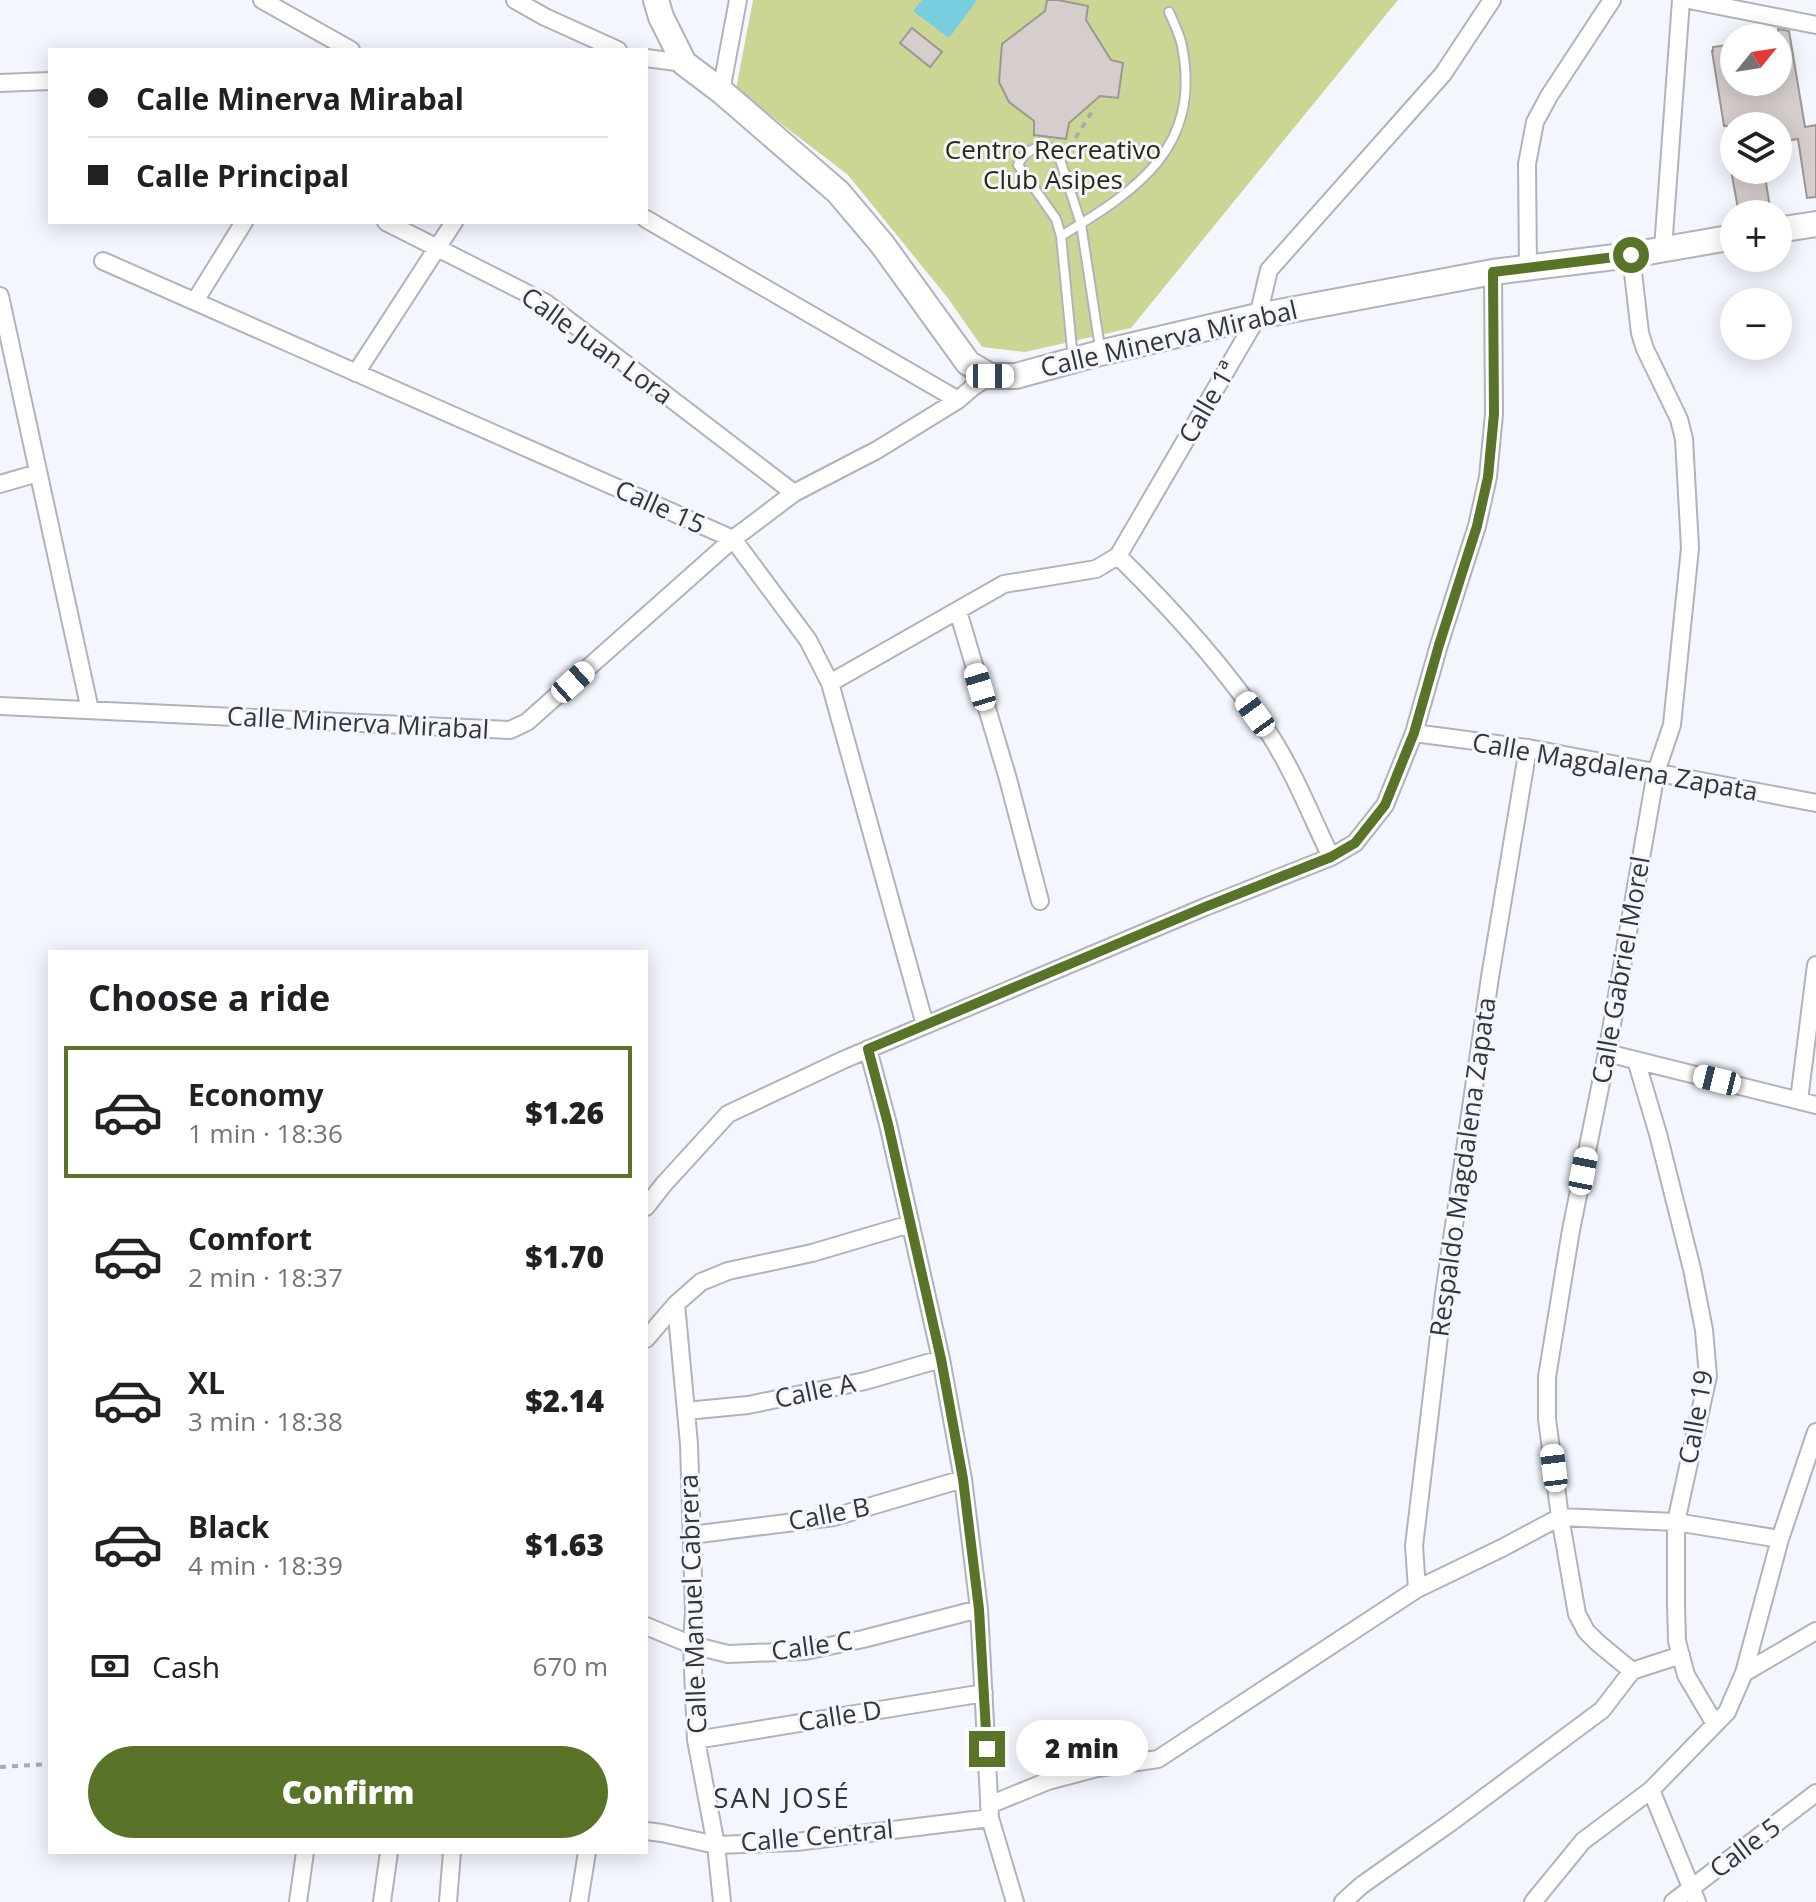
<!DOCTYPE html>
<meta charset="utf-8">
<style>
body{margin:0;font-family:"Open Sans",sans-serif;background:#f6f6f6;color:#202124;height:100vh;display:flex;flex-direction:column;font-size:30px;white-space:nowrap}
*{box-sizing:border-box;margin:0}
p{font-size:26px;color:#757577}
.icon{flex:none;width:44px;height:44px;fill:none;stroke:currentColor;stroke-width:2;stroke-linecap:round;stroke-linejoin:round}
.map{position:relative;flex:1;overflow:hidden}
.panel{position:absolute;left:48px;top:950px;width:600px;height:904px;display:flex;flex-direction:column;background:#fff;border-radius:0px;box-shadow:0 4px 20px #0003}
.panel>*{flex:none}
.guide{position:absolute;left:48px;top:48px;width:600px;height:176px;border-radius:0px;box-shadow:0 4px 20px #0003;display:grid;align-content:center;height:176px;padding:0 40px;background:#fff}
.needle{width:52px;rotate:60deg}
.controls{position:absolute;left:1720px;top:24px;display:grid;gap:16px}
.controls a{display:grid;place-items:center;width:72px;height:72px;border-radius:50%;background:#fff;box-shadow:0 4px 20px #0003;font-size:40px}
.end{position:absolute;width:36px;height:36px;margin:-18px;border:10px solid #597428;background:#fff;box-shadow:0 0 0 4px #fff}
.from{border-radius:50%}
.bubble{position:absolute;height:56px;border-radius:28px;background:#fff;box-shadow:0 4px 20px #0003;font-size:26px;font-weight:800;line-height:56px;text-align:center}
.car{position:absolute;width:24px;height:48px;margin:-24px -12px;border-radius:10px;box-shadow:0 0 6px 2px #0007;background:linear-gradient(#fff 24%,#345 0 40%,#fff 0 76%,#345 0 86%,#fff 0)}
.guide b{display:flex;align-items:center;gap:28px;height:76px;font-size:30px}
.guide b+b{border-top:2px solid #e0e0e0}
.guide i{width:20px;height:20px;background:#202124}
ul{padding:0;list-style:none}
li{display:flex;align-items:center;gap:24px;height:132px;margin:0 16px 12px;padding:0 24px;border:4px solid transparent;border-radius:0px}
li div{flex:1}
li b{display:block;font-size:30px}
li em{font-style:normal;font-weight:800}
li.current{border-color:#597428}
li>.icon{width:72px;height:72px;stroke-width:1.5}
h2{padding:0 40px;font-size:36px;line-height:96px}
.pay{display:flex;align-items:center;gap:20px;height:88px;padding:0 40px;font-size:30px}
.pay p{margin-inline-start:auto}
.button{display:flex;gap:16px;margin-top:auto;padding:16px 40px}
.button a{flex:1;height:92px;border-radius:48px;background:#597428;color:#fff;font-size:32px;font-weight:800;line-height:92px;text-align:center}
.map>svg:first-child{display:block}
</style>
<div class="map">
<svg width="1816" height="1902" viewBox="0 0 1816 1902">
<rect width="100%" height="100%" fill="#f3f7fd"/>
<!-- green -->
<path fill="#cbd695" d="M753,0H1398L1131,328L1025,352L982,347L947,297L848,175L736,89Z"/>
<!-- water -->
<path fill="#78cdde" d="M922,0H977L949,38L913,11Z"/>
<!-- building -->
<path fill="#d5cecc" stroke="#9d9693" stroke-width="2" d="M1047,0H1058L1088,6L1086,20L1111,60L1123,63L1118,98L1100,96L1069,123L1066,139L1034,135V121L1009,102L999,82L1002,44L1045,11Z
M912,28L942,52L930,67L900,43Z
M1778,29L1789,31L1805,127L1816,125V197L1807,198L1798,139L1778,142V126H1724L1712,51H1713V47L1734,44V82H1778Z
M1731,170H1764L1771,214H1739Z"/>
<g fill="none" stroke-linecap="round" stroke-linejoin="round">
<defs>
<path id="lane" d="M1061,236C1137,190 1202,148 1182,46C1180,35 1174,23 1169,12
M1073,359L1061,236L1056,219L1018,165C1025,149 1045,140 1058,153L1081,224L1100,348"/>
<path id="street" d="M262,0L351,50
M515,0L545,17L618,50
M1689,0L1816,25
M646,58L684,63
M0,83L50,81
M721,91L738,0
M646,219L958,400
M386,222L546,303L794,493
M1663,249L1681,0
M1631,255L1640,333L1645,349L1679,419L1684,439L1690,548L1672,725L1656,772L1607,1053L1571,1230L1547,1377V1419L1560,1517L1577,1614L1586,1631L1598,1643L1632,1671
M103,261L733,539L808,640L830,683L925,1025
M1528,268L1527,164L1535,122L1549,96L1612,0
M0,296L90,710
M195,301L244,222
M356,373L454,222
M0,484L38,473
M1118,556C1174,611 1227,669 1270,735C1294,772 1312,818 1331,857
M958,611L1008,779L1040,901
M830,683L1004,584L1096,569L1118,556L1258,316L1269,270L1443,74L1492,0
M0,706L510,730L527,722L733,539L794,493L877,450L958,400L973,387L990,376
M1414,733L1528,748L1816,803
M868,1049L888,1124L941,1359L963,1479L979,1609L990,1818L1015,1902
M1607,1053L1816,1105
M1636,1060L1658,1134L1692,1269L1704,1330L1708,1376L1676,1522V1604L1677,1641L1686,1675L1715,1724
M1799,1100L1816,965
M646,1207L664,1184L728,1114L843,1060L1205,907L1331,857L1355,843L1385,805L1414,733L1439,645L1477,526L1488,477L1494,414L1493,272
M676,1304L689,1444L694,1611L692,1645L696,1740L716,1845L722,1902
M646,1339L676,1304L701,1282L728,1271L812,1253L910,1224
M686,1411L748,1405L865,1381L941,1359
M691,1535L834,1517L963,1479
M1417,1589L1414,1546L1444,1294L1490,977L1528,748
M646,1626L692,1645L728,1654L805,1651L863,1639L979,1609
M1744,1673L1816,1631
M696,1740L984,1693
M1651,1790L1697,1902
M989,1805L1048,1781L1097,1768L1158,1759L1417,1589L1502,1548L1560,1517L1676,1522L1780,1539
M646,1831L662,1833L716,1845L796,1842L990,1818
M298,1902L305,1852
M382,1902L389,1852
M448,1902L452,1852
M579,1902L587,1852
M1343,1902L1362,1885L1450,1823L1602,1710L1632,1671L1681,1655
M1533,1902L1583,1841L1651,1790L1727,1712L1744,1673L1780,1539L1816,1432
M1673,1902L1816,1793"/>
<path id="secondary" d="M656,0L661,17L684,63L721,91L838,192L882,244L968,363L990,376H1016L1100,353L1258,316L1493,272L1631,255L1734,237
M1778,230L1816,224"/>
</defs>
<!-- lane casing -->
<use href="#lane" stroke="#b0b3b9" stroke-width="12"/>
<!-- street casing -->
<use href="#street" stroke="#b0b3b9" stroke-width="20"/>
<!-- secondary casing -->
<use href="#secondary" stroke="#b0b3b9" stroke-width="28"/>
<!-- path -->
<path stroke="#a7aaaf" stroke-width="4" stroke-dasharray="6 6" stroke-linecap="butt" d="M1069,148L1095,107
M0,1767L50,1764"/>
<!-- lane -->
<use href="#lane" stroke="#fff" stroke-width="8"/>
<!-- street -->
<use href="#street" stroke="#fff" stroke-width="16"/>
<!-- secondary -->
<use href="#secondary" stroke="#fff" stroke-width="24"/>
</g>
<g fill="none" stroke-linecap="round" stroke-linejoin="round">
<!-- route -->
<path stroke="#597428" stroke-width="10" d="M987,1749L979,1609L963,1479L941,1359L888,1124L868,1049L1205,907L1331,857L1355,843L1385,805L1414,733L1439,645L1477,526L1488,477L1494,414L1493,272L1631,255"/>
</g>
<g text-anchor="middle" stroke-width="6" stroke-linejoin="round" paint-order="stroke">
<!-- park labels -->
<g font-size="26" fill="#282c0f" stroke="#f3f7fd">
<text x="1053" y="159">Centro Recreativo<tspan x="1053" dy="30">Club Asipes</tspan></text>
</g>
<!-- street labels -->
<g font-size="26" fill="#343538" stroke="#f3f7fd">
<text transform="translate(1169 339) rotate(-13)" y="9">Calle Minerva Mirabal</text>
<text transform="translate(597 346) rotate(36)" y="9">Calle Juan Lora</text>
<text transform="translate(1208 402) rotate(-60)" y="9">Calle 1ª</text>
<text transform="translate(660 507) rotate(24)" y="9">Calle 15</text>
<text transform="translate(358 723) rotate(3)" y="9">Calle Minerva Mirabal</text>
<text transform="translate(1615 767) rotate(10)" y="9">Calle Magdalena Zapata</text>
<text transform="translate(1621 970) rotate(-80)" y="9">Calle Gabriel Morel</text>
<text transform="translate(1463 1167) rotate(-82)" y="9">Respaldo Magdalena Zapata</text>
<text transform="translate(815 1391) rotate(-12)" y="9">Calle A</text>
<text transform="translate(1696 1417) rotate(-80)" y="9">Calle 19</text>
<text transform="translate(829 1514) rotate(-11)" y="9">Calle B</text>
<text transform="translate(693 1604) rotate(-92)" y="9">Calle Manuel Cabrera</text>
<text transform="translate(812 1646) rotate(-8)" y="9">Calle C</text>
<text transform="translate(840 1716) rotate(-9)" y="9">Calle D</text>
<text transform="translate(817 1836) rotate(-5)" y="9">Calle Central</text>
<text transform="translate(1745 1848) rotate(-37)" y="9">Calle 5</text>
</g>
<!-- neighbourhood labels -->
<g font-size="28" letter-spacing="2" fill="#343538" stroke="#f3f7fd">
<text x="782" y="1808">SAN JOSÉ</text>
</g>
</g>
</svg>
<div class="controls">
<a><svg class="needle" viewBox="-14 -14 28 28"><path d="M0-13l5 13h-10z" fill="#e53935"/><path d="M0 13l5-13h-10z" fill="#757577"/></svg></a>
<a><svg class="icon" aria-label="layers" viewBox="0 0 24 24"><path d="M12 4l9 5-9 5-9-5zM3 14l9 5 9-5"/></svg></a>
<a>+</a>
<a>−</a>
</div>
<i class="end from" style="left:1631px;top:255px"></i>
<i class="end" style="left:987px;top:1749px"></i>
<div class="bubble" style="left:1016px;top:1720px;width:132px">2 min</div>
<i class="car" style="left:990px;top:376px;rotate:90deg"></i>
<i class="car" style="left:573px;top:682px;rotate:48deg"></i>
<i class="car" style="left:980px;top:687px;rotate:343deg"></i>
<i class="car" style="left:1255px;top:714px;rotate:324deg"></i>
<i class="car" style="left:1717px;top:1080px;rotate:284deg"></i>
<i class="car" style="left:1583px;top:1171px;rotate:11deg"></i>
<i class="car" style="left:1554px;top:1468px;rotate:353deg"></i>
<div class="guide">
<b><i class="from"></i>Calle Minerva Mirabal</b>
<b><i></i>Calle Principal</b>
</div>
<section class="panel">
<h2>Choose a ride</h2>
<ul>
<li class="current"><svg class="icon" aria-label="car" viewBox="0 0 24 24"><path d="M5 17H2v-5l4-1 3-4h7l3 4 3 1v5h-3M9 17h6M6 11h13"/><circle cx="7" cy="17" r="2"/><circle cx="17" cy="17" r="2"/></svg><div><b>Economy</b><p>1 min · 18:36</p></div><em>$1.26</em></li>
<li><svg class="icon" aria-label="car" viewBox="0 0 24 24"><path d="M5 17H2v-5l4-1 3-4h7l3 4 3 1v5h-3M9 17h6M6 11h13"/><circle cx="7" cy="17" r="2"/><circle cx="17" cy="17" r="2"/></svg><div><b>Comfort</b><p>2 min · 18:37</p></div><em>$1.70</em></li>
<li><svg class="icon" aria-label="car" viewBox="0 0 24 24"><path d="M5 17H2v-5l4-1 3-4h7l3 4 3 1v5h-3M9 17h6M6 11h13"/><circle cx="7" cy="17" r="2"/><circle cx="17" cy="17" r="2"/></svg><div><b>XL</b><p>3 min · 18:38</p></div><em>$2.14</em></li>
<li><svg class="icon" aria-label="car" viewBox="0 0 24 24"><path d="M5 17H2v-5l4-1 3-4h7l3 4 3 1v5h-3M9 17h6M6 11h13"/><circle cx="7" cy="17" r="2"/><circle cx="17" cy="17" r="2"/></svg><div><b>Black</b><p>4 min · 18:39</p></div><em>$1.63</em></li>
</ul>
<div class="pay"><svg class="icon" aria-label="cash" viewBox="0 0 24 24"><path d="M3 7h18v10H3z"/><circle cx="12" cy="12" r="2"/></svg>Cash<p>670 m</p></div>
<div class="button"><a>Confirm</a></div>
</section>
</div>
